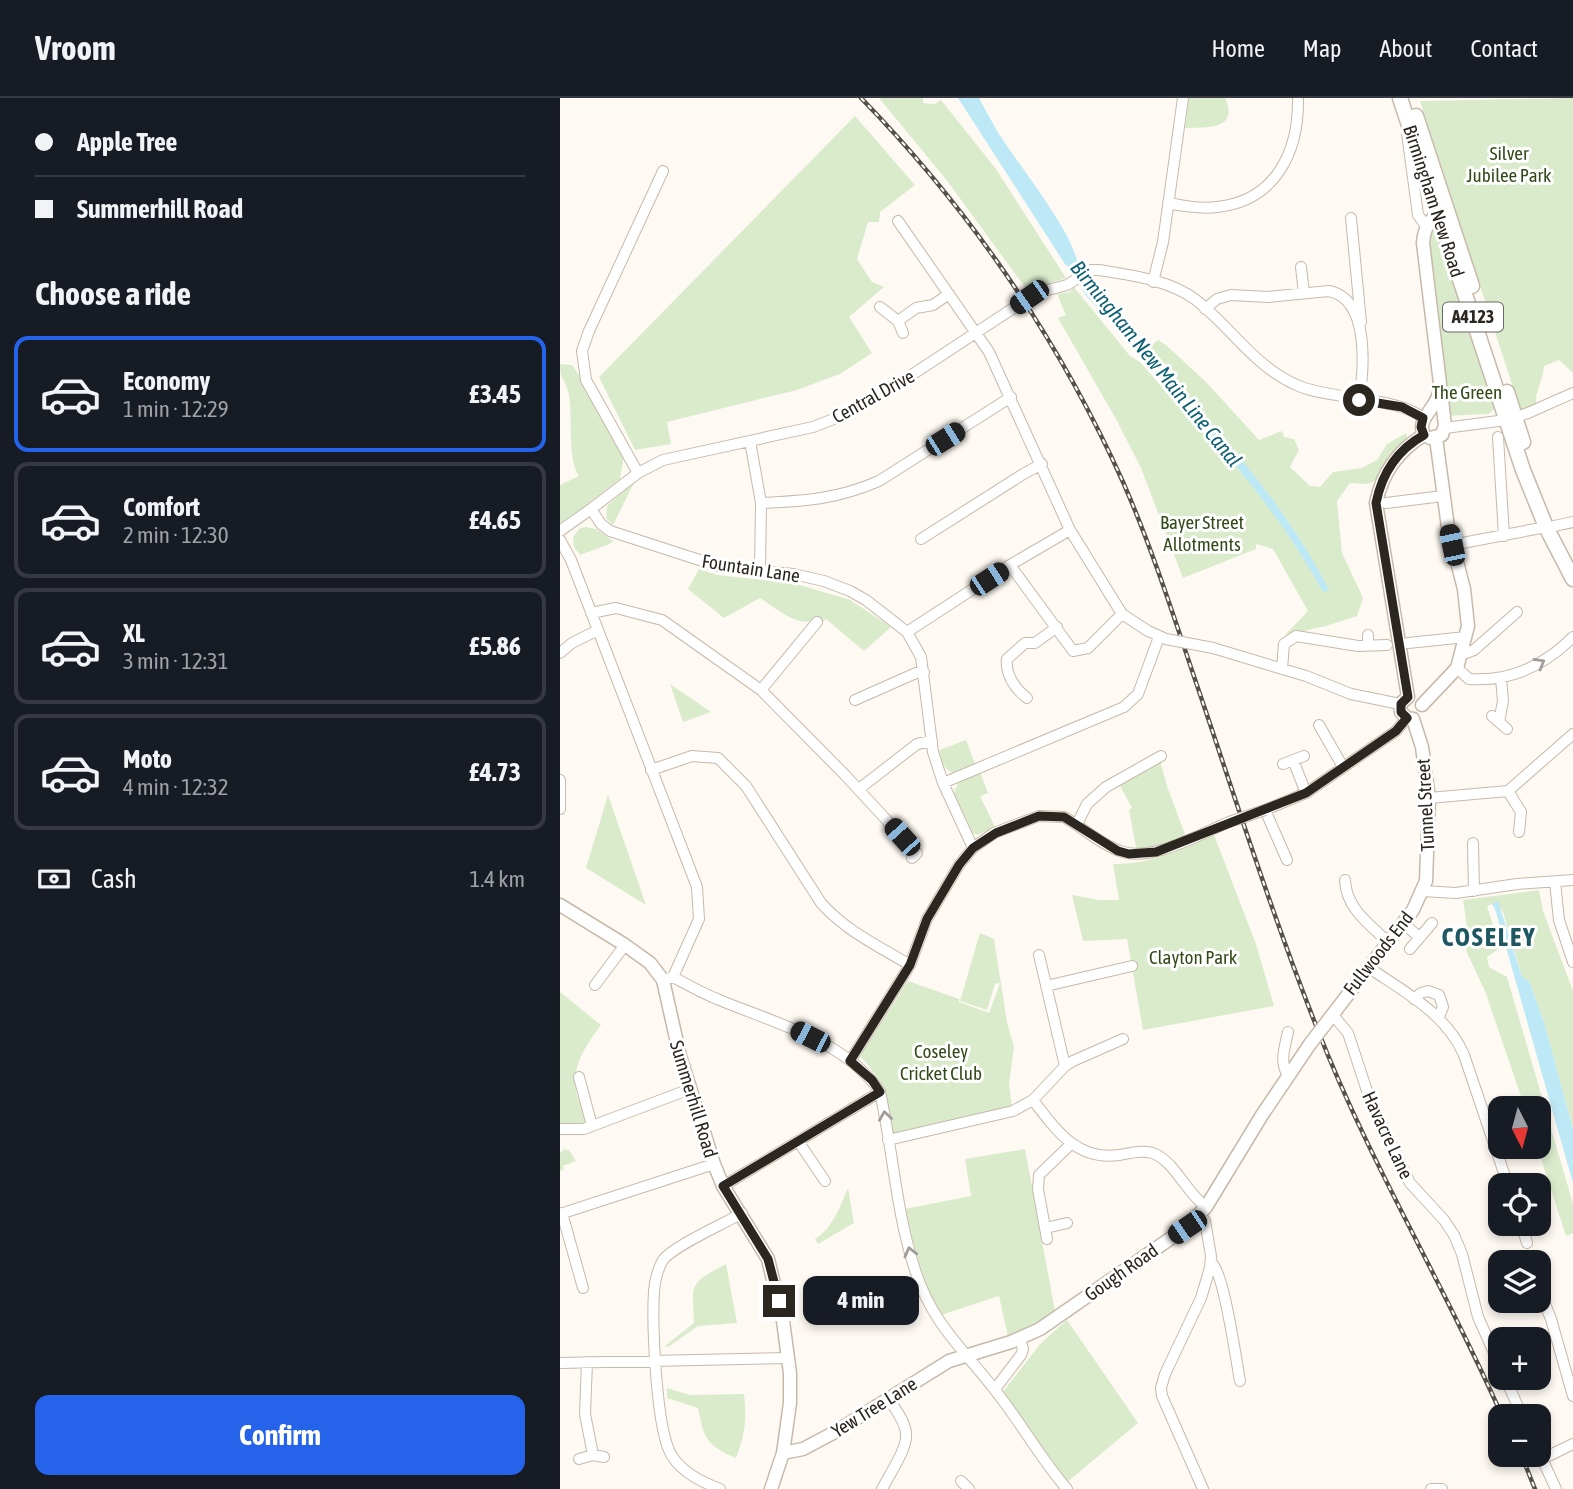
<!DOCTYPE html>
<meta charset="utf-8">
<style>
body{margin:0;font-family:"Asap Condensed",sans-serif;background:#242831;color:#f1f3f6;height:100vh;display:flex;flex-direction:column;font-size:26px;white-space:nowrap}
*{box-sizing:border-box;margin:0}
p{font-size:23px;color:#9ea1a6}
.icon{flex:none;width:38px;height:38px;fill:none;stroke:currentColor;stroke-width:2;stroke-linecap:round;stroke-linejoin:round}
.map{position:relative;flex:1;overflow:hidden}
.panel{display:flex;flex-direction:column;background:#171b24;width:560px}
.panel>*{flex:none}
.hud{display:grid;align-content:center;height:154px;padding:0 35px;background:#171b24}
.needle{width:46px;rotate:174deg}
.tools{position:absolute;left:928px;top:998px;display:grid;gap:14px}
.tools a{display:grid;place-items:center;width:63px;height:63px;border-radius:14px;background:#171b24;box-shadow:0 4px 10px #0003;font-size:35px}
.end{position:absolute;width:32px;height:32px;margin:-16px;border:9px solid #2c2620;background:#fff;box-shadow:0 0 0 4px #fff}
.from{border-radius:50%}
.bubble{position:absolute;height:49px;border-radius:14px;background:#171b24;box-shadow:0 4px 10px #0003;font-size:23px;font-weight:700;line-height:49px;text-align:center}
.car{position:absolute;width:21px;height:42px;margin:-21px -10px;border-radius:9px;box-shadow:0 0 5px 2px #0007;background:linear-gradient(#222 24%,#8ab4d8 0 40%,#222 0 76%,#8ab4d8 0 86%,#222 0)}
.hud b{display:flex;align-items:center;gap:24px;height:66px;font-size:26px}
.hud b+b{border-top:2px solid #363941}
.hud i{width:18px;height:18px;background:#f1f3f6}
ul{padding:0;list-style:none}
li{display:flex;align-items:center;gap:21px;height:116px;margin:0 14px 10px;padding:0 21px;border:4px solid #363941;border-radius:14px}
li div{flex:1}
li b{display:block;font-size:26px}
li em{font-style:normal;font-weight:700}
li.current{border-color:#2563eb}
li>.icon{width:63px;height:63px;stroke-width:1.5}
h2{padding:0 35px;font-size:32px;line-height:84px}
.pay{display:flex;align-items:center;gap:18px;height:77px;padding:0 35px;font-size:26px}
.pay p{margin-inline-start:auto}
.cta{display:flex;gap:14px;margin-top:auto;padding:14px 35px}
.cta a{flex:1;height:80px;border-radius:14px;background:#2563eb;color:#fff;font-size:28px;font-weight:700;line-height:80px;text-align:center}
header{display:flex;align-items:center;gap:42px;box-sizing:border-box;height:98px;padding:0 35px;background:#171b24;border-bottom:2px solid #363941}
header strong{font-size:33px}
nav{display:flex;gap:38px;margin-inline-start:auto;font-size:24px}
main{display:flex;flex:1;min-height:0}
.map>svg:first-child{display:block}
</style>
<header>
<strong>Vroom</strong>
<nav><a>Home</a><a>Map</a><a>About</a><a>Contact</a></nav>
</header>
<main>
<section class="panel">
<div class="hud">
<b><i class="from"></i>Apple Tree</b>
<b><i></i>Summerhill Road</b>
</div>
<h2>Choose a ride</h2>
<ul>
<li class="current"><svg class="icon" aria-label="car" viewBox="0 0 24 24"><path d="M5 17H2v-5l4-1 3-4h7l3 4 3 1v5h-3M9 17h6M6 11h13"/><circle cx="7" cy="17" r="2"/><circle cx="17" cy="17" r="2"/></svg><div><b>Economy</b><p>1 min · 12:29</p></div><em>£3.45</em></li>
<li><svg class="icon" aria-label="car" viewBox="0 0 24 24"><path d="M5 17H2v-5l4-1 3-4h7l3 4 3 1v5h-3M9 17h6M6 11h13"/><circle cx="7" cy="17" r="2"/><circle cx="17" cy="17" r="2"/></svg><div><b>Comfort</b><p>2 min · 12:30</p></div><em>£4.65</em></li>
<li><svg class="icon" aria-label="car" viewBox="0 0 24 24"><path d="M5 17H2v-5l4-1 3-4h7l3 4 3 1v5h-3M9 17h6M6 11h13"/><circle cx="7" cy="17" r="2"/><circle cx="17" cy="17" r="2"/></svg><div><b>XL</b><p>3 min · 12:31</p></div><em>£5.86</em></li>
<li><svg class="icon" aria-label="car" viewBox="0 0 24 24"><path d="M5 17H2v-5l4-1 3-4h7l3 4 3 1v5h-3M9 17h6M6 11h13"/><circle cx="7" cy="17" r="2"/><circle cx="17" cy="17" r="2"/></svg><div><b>Moto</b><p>4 min · 12:32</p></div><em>£4.73</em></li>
</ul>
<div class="pay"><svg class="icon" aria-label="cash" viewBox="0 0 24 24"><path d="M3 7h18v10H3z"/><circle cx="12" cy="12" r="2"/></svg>Cash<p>1.4 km</p></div>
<div class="cta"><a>Confirm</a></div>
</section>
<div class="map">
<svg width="1013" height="1391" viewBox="0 0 1013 1391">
<rect width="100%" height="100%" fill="#fef9f2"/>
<!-- green -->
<path fill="#daebcc" d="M319,0H363V5L375,6L381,2L436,71L506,180L467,192L388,84Z
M629,0H665C680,33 645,29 625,30Z
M1013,0V275L999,262L984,268C983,284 973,295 977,310L961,314L860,3Z
M295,18L355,87L320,114L319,124H308L297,161L312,184L324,189L289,219L312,255L280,276L237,292L107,324L111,346L75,352L39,279Z
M875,127L938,308L928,316L886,318L867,140Z
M514,189L570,258L580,264L622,312L632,305L586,252L598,242L606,247L647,285L699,342L722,333L724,339L734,341L739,352L730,369L750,388L760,389L773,374L802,370L817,362L827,346L846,335L848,342C834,353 824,376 814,383C808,388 797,385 790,385L777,403L782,455L803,500L797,518L766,528L725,537L748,513L713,451L696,446V451L623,480L581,370L556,321L498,220L506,217L497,196L510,194Z
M0,266L12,267L19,277L64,358L60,381L0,427V387L19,378C6,358 14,317 8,293C5,281 0,282 0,266Z
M75,383L53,427L46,420L47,408Z
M26,429L36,431L53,443L50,446L20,457L14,449L13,439L19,431Z
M139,471L157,477L233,485L290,502L331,529L304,553L266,521L262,525L256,521C238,531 216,510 200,500L164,520L128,491Z
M110,586L151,614L123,624Z
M406,642L415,666L393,675C383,670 381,663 379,652Z
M600,663L608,691L626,739L595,750L577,754L569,712L572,710L558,684Z
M420,674L428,695L420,698L435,729L417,737L413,735L394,695L398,685Z
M48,697L86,807L26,770Z
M654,737L696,846L714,908L583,932L567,841L523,843L512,797L539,802H559L553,766C590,767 621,751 654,737Z
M979,792L983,813L1013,893V1031L984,924L969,883L962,879L943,814L936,805L927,808L940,850L927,859L929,869L947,879L1013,1106V1135L1006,1138L977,1048L978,1010H965L925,893L907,855L904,842L908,835L903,802Z
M420,835L434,841L447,924L454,949L449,986L452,1009L337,1037L331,1034C326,999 326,986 300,958L348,883L399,901V904L429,915L440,885L435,886L427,912L400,903Z
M0,894L41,927C26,947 12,967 16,993C18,1004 24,1015 26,1026L0,1027Z
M4,1051L9,1052L16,1063L3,1068L4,1072L0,1073V1055Z
M465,1051L495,1213L469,1229L448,1239L439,1198L378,1218L360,1171L345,1111L411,1098L405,1061Z
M288,1090L294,1125L258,1146L255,1141C273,1130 280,1108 288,1090Z
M166,1166L177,1225L138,1228L108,1249L105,1248L134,1225C132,1184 129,1186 166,1166Z
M507,1222L578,1325L506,1385L442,1295L481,1245Z
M107,1290L130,1297L184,1296C187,1319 185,1338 176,1360C146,1347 144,1341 138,1310L107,1300Z"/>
<!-- water -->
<path fill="#bde8f6" d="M398,0H419C425,11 431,22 437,33C460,68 486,100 506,136C515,152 518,169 528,185C547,201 560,223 577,242C644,315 724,403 769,492L763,494C727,428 679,370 630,314C597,275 563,235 527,199C519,188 516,176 505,166Z
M938,803L962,879L969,883L984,924L1013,1031V1085L936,814L932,806Z"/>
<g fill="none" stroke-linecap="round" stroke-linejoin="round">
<defs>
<path id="minor" d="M847,35L858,117L866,128
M608,105C624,108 640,111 657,109C716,103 739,53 738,0
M791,120L801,224
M338,123L429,254L510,432L562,516L588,533L606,541
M741,169L744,195
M593,184L603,144L623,0
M484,193L507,187L531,172H539C570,177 610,182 636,202C672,230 695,270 739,288C772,302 839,299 863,320
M320,209L338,223L343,235
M645,211L657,201L671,197L708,199L769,193C810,201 804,271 799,302
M338,223L356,210L373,207L389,196
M885,330L946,322L968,315L1013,295
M938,339L944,438
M190,343L201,405L200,472
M78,375L26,282L22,253L29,233L103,73
M201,405C247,403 277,401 319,383L451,299
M826,405L883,398
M31,411L78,375L103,362L253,329L289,315L341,284L455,209
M994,428L1013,424
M0,433L31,411L41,426L50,433L161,469L233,476L264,483L290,493L306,502L347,534L361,559L373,654L383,685L413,750
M361,441L465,375L482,366
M0,442L11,462L137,789L139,821L113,879
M892,447L986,429
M450,467L513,553L528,550L562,516
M31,515L56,510L102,522L201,592L285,677L357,755L352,760
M347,534L450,467L510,432
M808,537V548
M848,545L906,539
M653,550L746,578L791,596L840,606
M0,555L12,545L38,532
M903,556L914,552L957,514
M897,570L909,581C950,584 984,568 1013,539
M722,571L724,546L736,538L798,548L827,547
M201,592L257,524
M467,600C455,591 445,576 447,561L465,545H475L497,529
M295,602L356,575L364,574
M932,618L947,631
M939,624L943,603L941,580
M759,627L783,669
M733,662L746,695
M723,666L744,658
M91,672L132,658L158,660L186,688L261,805C286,833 318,848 350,867
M0,682V711
M383,685L564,609L578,596L599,539
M299,691L357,646L372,643
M948,693L961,714L959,734
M869,700L948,693L1013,636
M517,726L527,706L546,689L601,658
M913,745L914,793
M727,762L705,712L746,695L836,633L847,620
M785,782C786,810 809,826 827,843
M995,784L999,822L1013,864
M862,793L896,795L957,786L1013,782
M843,825L859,839
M850,851L872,825
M479,857L505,968
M808,869C844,894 886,915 904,957L948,1087
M103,882L113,879C128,887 142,895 157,901C211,924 286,942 320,994C333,1053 336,1114 355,1172C373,1229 408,1255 441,1300C464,1330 482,1362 507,1391
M35,887L65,847
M486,888L572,868
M854,901L861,895L868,893L879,897L883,909L879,919
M772,916L788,935L810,1002L850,1085L884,1122L894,1137L902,1156L918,1219L940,1268
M728,934C725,948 719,965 728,977
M290,963L350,867L367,821L399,767L413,750L434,735L479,718L504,719C522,729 540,746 560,753C590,765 640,736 669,724
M19,979L32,1028
M473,1002C496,1032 517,1063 559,1057C571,1055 586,1051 597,1057C616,1067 627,1095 646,1109
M0,1031H24L130,991
M328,1042L453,1013L473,1002L505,968L513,963L563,941
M238,1043L265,1083
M163,1088L320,994
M2,1115L23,1190
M0,1116L154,1066
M639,1117L645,1123L651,1158L650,1170L641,1200L605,1276L601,1290L602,1298L643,1391
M961,1125L967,1145
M486,1130L507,1125
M487,1141L478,1091L479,1077L511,1046
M651,1164C664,1173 676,1262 680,1283
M978,1189L991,1221L1013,1298
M27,1264L25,1316L33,1357
M0,1265L229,1260
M945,1279L962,1318
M435,1291L461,1257L463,1251L460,1241
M978,1352L996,1391
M19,1361L33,1357L44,1359
M982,1361L1013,1346
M401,1383L409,1391
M160,1391C142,1384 123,1375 112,1358C96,1334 92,1225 94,1193C95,1182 97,1172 103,1162C113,1148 164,1126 182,1115
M322,1391C329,1377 348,1350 346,1335C345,1323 335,1311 329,1301
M871,1391H882"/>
<path id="major" d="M864,337C856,321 875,312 879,295
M870,340L882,337L885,327L863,145C864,131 870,118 884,114
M848,599L816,405C822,375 837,353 864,337
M862,607L897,570L908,528L904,491L888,429L876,340
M0,807L65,847L90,865L103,882L120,958L154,1066L163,1088L208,1161L223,1223L230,1275V1305L223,1355L211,1391
M763,929L853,812L866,783L869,700L862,649L853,621L847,620L841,614L840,606L848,599
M223,1355L243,1351L275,1334L389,1263L451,1244L480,1231L627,1129L646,1109L702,1017L750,946"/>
<path id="highway" d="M840,0L963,372L986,429L1013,481
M856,18L912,188
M947,294L963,344"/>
</defs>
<!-- minor casing -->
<use href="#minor" stroke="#c7b9aa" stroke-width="12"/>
<!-- major casing -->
<use href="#major" stroke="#c7b9aa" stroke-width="15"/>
<!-- highway casing -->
<use href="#highway" stroke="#c7b9aa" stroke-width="17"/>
<!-- minor -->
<use href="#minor" stroke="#fff" stroke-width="10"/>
<!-- major -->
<use href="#major" stroke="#fff" stroke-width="12"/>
<!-- highway -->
<use href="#highway" stroke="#fff" stroke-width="14"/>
<defs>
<path id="rail" d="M301,0C410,112 499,242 563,384C595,457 618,532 644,608C680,715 715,824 757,930C809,1064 884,1186 942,1318
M961,1356L975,1391"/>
</defs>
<!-- rail casing -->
<use href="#rail" stroke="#56504a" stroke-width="4.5"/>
<!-- rail -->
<use href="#rail" stroke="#fff" stroke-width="2" stroke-dasharray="5" stroke-linecap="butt"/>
<defs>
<path id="minor-bridge" d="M455,209L469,199L484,193
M606,541L653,550
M669,724L705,712"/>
<path id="major-bridge" d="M750,946L763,929"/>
</defs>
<!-- minor-bridge casing -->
<use href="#minor-bridge" stroke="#c7b9aa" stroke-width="12" stroke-linecap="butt"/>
<!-- major-bridge casing -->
<use href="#major-bridge" stroke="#c7b9aa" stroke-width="15" stroke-linecap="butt"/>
<!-- minor-bridge -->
<use href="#minor-bridge" stroke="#fff" stroke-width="10"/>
<!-- major-bridge -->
<use href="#major-bridge" stroke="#fff" stroke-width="12"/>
</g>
<!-- one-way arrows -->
<defs><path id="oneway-chevron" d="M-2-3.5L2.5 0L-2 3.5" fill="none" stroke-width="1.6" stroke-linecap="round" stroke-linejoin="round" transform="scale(1.75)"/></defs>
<g stroke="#a09d9b">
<use href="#oneway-chevron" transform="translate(980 565) rotate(-30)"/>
<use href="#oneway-chevron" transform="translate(325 1018) rotate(-98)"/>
<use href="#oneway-chevron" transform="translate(350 1154) rotate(-104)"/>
</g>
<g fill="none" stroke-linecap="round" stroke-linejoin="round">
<!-- route -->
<path stroke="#2c2620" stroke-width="9" d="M219,1203L208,1161L163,1088L320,994L312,982L290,963L350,867L367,821L399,767L413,750L436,735L479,718L504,719L558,753L569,756L596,754L746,695L836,633L847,620L841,614V606L848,599L816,405C822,375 837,352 864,337L861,329L863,320L842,309L799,302"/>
</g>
<g text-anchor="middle" stroke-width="6" stroke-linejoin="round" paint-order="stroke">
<!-- shield labels -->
<rect fill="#fff" stroke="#6b6763" stroke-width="2" x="883" y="204.5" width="60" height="29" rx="5"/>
<g font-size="18" font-weight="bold" fill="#2c2620">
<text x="913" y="225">A4123</text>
</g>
<!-- park labels -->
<g font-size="19" fill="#334a19" stroke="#fff">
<text x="949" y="62">Silver<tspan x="949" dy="22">Jubilee Park</tspan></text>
<text x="907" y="301">The Green</text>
<text x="642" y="431">Bayer Street<tspan x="642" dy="22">Allotments</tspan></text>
<text x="633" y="866">Clayton Park</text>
<text x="381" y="960">Coseley<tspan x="381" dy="22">Cricket Club</tspan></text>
</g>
<!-- street labels -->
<g font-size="19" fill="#2c2620" stroke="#fff">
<text transform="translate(874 103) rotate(72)" y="7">Birmingham New Road</text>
<text transform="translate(313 298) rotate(-29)" y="7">Central Drive</text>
<text transform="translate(191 470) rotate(9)" y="7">Fountain Lane</text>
<text transform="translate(865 707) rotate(-93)" y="7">Tunnel Street</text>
<text transform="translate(818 855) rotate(-52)" y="7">Fullwoods End</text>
<text transform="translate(134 1001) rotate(73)" y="7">Summerhill Road</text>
<text transform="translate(828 1037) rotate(65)" y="7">Havacre Lane</text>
<text transform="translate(561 1174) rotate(-35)" y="7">Gough Road</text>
<text transform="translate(314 1309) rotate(-32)" y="7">Yew Tree Lane</text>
</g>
<!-- water labels -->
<g font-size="21" font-style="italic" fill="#0d6074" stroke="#fff">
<text transform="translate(596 266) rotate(51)" y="7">Birmingham New Main Line Canal</text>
</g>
<!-- district labels -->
<g font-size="26" font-weight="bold" letter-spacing="2" fill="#1f5862" stroke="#fff">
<text x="929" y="848">COSELEY</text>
</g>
</g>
</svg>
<div class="tools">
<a><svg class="needle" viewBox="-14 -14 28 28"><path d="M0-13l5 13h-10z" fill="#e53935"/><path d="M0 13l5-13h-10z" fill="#9ea1a6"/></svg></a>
<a><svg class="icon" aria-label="locate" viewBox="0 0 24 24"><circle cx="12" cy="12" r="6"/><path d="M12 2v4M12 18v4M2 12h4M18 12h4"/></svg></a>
<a><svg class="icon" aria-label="layers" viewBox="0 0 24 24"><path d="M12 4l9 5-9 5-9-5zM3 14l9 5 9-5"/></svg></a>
<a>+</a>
<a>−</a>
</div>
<i class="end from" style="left:799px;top:302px"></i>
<i class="end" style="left:219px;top:1203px"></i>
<div class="bubble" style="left:243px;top:1178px;width:116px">4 min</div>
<i class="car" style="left:469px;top:199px;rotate:235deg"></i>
<i class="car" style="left:385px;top:341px;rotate:58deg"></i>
<i class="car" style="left:892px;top:447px;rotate:348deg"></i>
<i class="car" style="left:429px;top:481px;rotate:57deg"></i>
<i class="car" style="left:342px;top:739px;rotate:318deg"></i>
<i class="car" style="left:250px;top:939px;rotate:297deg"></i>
<i class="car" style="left:627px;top:1129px;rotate:236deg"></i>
</div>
</main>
